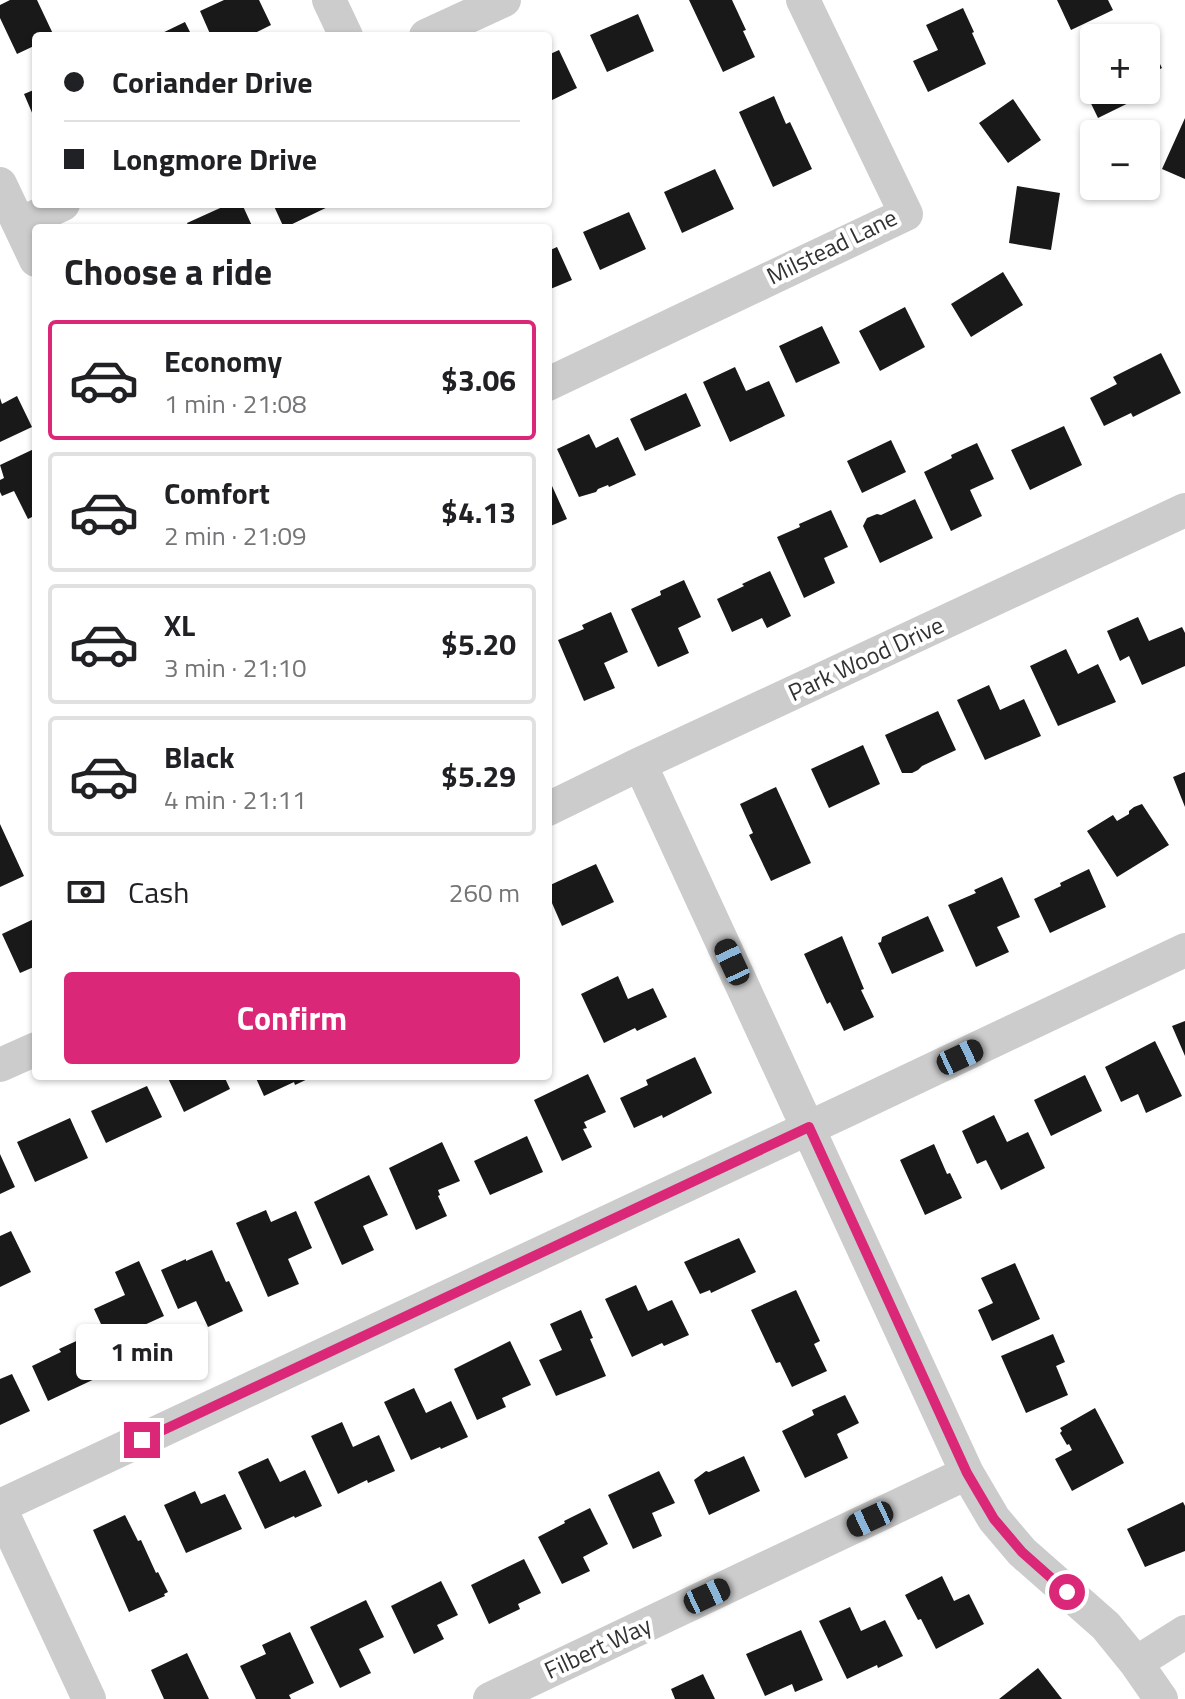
<!DOCTYPE html>
<meta charset="utf-8">
<style>
body{margin:0;font-family:"Titillium Web",sans-serif;background:#f6f6f6;color:#202124;height:100vh;display:flex;flex-direction:column;font-size:30px;white-space:nowrap}
*{box-sizing:border-box;margin:0}
p{font-size:26px;color:#757577}
.icon{flex:none;width:44px;height:44px;fill:none;stroke:currentColor;stroke-width:2;stroke-linecap:round;stroke-linejoin:round}
.map{position:relative;flex:1;overflow:hidden}
.details{position:absolute;left:32px;top:224px;width:520px;height:856px;display:flex;flex-direction:column;background:#fff;border-radius:8px;box-shadow:0 2px 6px #0004}
.details>*{flex:none}
.banner{position:absolute;left:32px;top:32px;width:520px;height:176px;border-radius:8px;box-shadow:0 2px 6px #0004;display:grid;align-content:center;height:176px;padding:0 32px;background:#fff}
.buttons{position:absolute;left:1080px;top:24px;display:grid;gap:16px}
.buttons a{display:grid;place-items:center;width:80px;height:80px;border-radius:8px;background:#fff;box-shadow:0 2px 6px #0004;font-size:40px}
.end{position:absolute;width:36px;height:36px;margin:-18px;border:10px solid #db2777;background:#fff;box-shadow:0 0 0 4px #fff}
.from{border-radius:50%}
.bubble{position:absolute;height:56px;border-radius:8px;background:#fff;box-shadow:0 2px 6px #0004;font-size:26px;font-weight:700;line-height:56px;text-align:center}
.car{position:absolute;width:24px;height:48px;margin:-24px -12px;border-radius:10px;box-shadow:0 0 6px 2px #0007;background:linear-gradient(#222 24%,#8ab4d8 0 40%,#222 0 76%,#8ab4d8 0 86%,#222 0)}
.banner b{display:flex;align-items:center;gap:28px;height:76px;font-size:30px}
.banner b+b{border-top:2px solid #e0e0e0}
.banner i{width:20px;height:20px;background:#202124}
ul{padding:0;list-style:none}
li{display:flex;align-items:center;gap:24px;height:120px;margin:0 16px 12px;padding:0 16px;border:4px solid #e0e0e0;border-radius:8px}
li div{flex:1}
li b{display:block;font-size:30px}
li em{font-style:normal;font-weight:700}
li.on{border-color:#db2777}
li>.icon{width:72px;height:72px;stroke-width:1.5}
h2{padding:0 32px;font-size:36px;line-height:96px}
.pay{display:flex;align-items:center;gap:20px;height:88px;padding:0 32px;font-size:30px}
.pay p{margin-inline-start:auto}
.action{display:flex;gap:16px;margin-top:auto;padding:16px 32px}
.action a{flex:1;height:92px;border-radius:8px;background:#db2777;color:#fff;font-size:32px;font-weight:700;line-height:92px;text-align:center}
.map>svg:first-child{display:block}
</style>
<div class="map">
<svg width="1185" height="1699" viewBox="0 0 1185 1699">
<rect width="100%" height="100%" fill="#fff"/>
<!-- building -->
<path fill="#191919" d="M10,0H37L54,36H36V45L17,54L0,18V5Z
M224,0H259L271,25L249,36H211L200,11Z
M689,0H732L746,30L743,31L755,57L723,72Z
M1057,0H1108L1113,10L1071,30Z
M963,8L974,32L972,33L986,64L928,92L913,61L938,50L926,25Z
M638,14L654,51L607,72L590,35Z
M185,22L192,36H156Z
M1145,34L1162,68L1150,74L1157,89L1098,118L1083,87L1094,82V90H1146V38H1138Z
M559,50L577,88L548,102V55Z
M36,89V122L24,94Z
M774,96L786,124L790,122L812,169L773,187L739,112Z
M1013,99L1041,140L1008,163L979,123Z
M1185,118V179L1162,169Z
M715,169L734,209L682,233L664,192Z
M1017,186L1060,193L1051,250L1009,243Z
M229,204H242L253,228H189L187,223Z
M273,204H334L284,228Z
M629,212L646,249L600,270L583,232Z
M557,247L572,280L548,290V251Z
M1003,272L1023,305L971,337L951,304Z
M905,307L925,347L880,371L859,331Z
M822,326L840,363L796,383L779,346Z
M1161,353L1181,393L1133,417L1131,413L1104,426L1090,398L1117,384L1113,377Z
M735,367L746,391L769,381L785,416L730,442L703,382Z
M686,393L701,426L645,451L630,419Z
M17,396L32,427L0,442V398L2,404Z
M1064,426L1082,465L1030,490L1011,450Z
M589,434L596,448L618,437L636,475L609,487L608,485L598,489L596,492L579,497L557,449Z
M891,440L906,472L862,493L847,461Z
M977,443L994,479L970,490L982,516L951,531L924,472L952,458L951,455Z
M36,448V515L28,519L14,491L2,496L0,492V480L4,478L0,465Z
M548,477L567,519L548,527Z
M915,499L933,538L880,563L863,526L867,518L877,514L881,515Z
M831,510L848,547L824,558L835,583L804,598L777,537L800,527L799,524Z
M770,571L791,616L767,628L762,618L732,632L717,599L744,586L742,584Z
M684,580L701,617L678,628L689,653L658,667L631,609L661,595L660,591Z
M611,612L628,652L604,663L615,688L584,701L558,640L584,629L582,625Z
M1138,617L1149,641L1182,627L1185,633V666L1142,685L1129,656L1120,661L1107,631Z
M1066,649L1078,674L1098,664L1116,702L1058,726L1030,666Z
M989,685L1000,710L1024,699L1041,736L985,760L957,700Z
M938,711L956,750L922,766L918,770L912,773H902L885,735Z
M863,745L880,784L829,808L811,769Z
M1185,772V807L1173,777Z
M776,787L811,863L771,881L749,835L753,833L740,804Z
M1142,804L1169,845L1117,877L1087,831L1113,815L1117,821L1129,814V811L1134,807Z
M0,824L24,876L0,887Z
M596,864L614,902L562,926L548,894V886Z
M1089,869L1106,907L1050,933L1034,899L1061,886L1060,883Z
M1002,877L1020,917L997,927L1009,952L976,967L948,905L976,893L974,890Z
M928,916L944,951L892,974L878,943L881,942L882,937Z
M36,918V966L20,973L2,934Z
M842,936L864,989L861,990L874,1017L844,1031L830,1002L827,1004L804,954Z
M618,976L628,999L653,988L667,1017L637,1031L635,1028L604,1043L581,994Z
M1185,1021V1056L1172,1026Z
M1155,1041L1182,1096L1146,1113L1138,1094L1121,1102L1105,1067Z
M695,1057L712,1093L663,1118L662,1115L634,1128L620,1098L648,1085L646,1080Z
M588,1074L606,1112L584,1122L587,1128L583,1129L592,1147L562,1161L534,1100Z
M1085,1075L1102,1111L1051,1136L1034,1100Z
M167,1076H224L230,1089L184,1112Z
M255,1076H314L295,1085L294,1082L264,1096Z
M147,1086L162,1117L106,1143L91,1111Z
M994,1115L1007,1142L1028,1132L1045,1168L1001,1190L986,1160L977,1164L962,1131Z
M70,1118L88,1158L35,1182L17,1142Z
M527,1136L543,1172L490,1195L474,1161Z
M442,1142L460,1181L438,1190L440,1195L438,1196L447,1216L416,1230L389,1168Z
M934,1144L947,1174L950,1173L962,1198L925,1215L900,1160Z
M0,1154L15,1187L0,1194Z
M369,1175L388,1215L363,1226L374,1250L342,1265L314,1202Z
M266,1210L271,1222L296,1211L312,1248L288,1259L299,1284L268,1297L236,1223Z
M11,1231L31,1272L0,1287V1236Z
M739,1238L756,1272L711,1293L710,1290L700,1294L684,1262Z
M212,1250L226,1282L229,1281L243,1311L208,1327L196,1301L178,1309L161,1270L186,1259V1261Z
M139,1261L164,1316L142,1326L154,1352L121,1367L94,1309L125,1295L115,1272Z
M1015,1263L1040,1319L992,1341L978,1310L993,1303L981,1278Z
M636,1285L648,1311L672,1300L689,1335L664,1346L662,1343L632,1357L605,1299Z
M796,1290L820,1341L814,1344L827,1371L792,1387L780,1362L776,1363L751,1310Z
M581,1310L593,1338L590,1339L606,1376L556,1396L539,1360L562,1350L550,1324Z
M1053,1334L1065,1362L1056,1366L1068,1395L1026,1413L1001,1356Z
M85,1337L103,1375L48,1401L32,1366L61,1352L59,1349Z
M510,1341L531,1385L502,1398L506,1407L477,1420L454,1369Z
M12,1374L30,1411L0,1425V1379Z
M414,1388L426,1413L451,1401L468,1437L441,1449L440,1447L411,1460L384,1402Z
M845,1395L859,1423L837,1434L848,1458L805,1478L782,1431L814,1415L812,1410Z
M1095,1408L1124,1463L1072,1491L1055,1459L1072,1450L1069,1444L1067,1445L1060,1433L1062,1431L1060,1428Z
M342,1422L353,1447L379,1435L395,1471L368,1483L367,1480L338,1494L311,1436Z
M744,1456L760,1491L709,1515L694,1480L706,1471L709,1472Z
M268,1458L280,1482L305,1470L322,1506L295,1518L294,1516L265,1529L238,1472Z
M659,1471L675,1503L652,1513L662,1536L633,1549L608,1495Z
M195,1491L201,1504L225,1494L242,1529L186,1553L164,1505Z
M1183,1502L1185,1506V1551L1145,1567L1127,1529Z
M590,1508L608,1544L583,1557L590,1571L562,1584L538,1537L565,1523L564,1521Z
M125,1515L138,1541L141,1540L156,1573L158,1572L168,1592L164,1594L165,1596L129,1612L93,1530Z
M524,1559L541,1593L518,1604L520,1609L489,1624L471,1585Z
M942,1576L954,1601L969,1594L984,1624L936,1649L921,1619L918,1620L905,1595Z
M441,1581L458,1615L437,1625L444,1639L414,1654L391,1606Z
M366,1600L384,1637L359,1649L371,1673L340,1688L310,1627Z
M850,1607L861,1631L885,1620L903,1656L878,1668L877,1665L847,1679L819,1621Z
M801,1630L823,1680L795,1692L792,1684L765,1696L746,1654Z
M290,1632L314,1683L289,1695L291,1699H256L240,1666L266,1654L262,1645Z
M187,1653L209,1699H164L151,1670Z
M1038,1668L1062,1699H999Z
M703,1674L715,1699H675L671,1689Z"/>
<g fill="none" stroke-linecap="round" stroke-linejoin="round">
<!-- street -->
<path stroke="#ccc" stroke-width="34" d="M329,0L346,36
M426,36L504,0
M0,184L36,260
M20,224L63,204
M548,384L906,214L803,0
M640,764L967,1473L994,1519L1022,1552L1106,1626L1136,1663L1161,1699
M548,809L640,764L1185,510
M0,1065L36,1049
M0,1506L847,1110L1185,950
M0,1508L89,1699
M1136,1663L1185,1632
M490,1699L967,1473"/>
</g>
<g fill="none" stroke-linecap="round" stroke-linejoin="round">
<!-- route -->
<path stroke="#db2777" stroke-width="10" d="M142,1440L809,1127L967,1473L994,1519L1022,1552L1067,1592"/>
</g>
<g text-anchor="middle" stroke-width="8" stroke-linejoin="round" paint-order="stroke">
<!-- street labels -->
<g font-size="24" fill="#323232" stroke="#fff">
<text transform="translate(832 247) rotate(-26)" y="8">Milstead Lane</text>
<text transform="translate(866 659) rotate(-25)" y="8">Park Wood Drive</text>
<text transform="translate(598 1648) rotate(-25)" y="8">Filbert Way</text>
</g>
</g>
</svg>
<div class="buttons">
<a>+</a>
<a>−</a>
</div>
<i class="end from" style="left:1067px;top:1592px"></i>
<i class="end" style="left:142px;top:1440px"></i>
<div class="bubble" style="left:76px;top:1324px;width:132px">1 min</div>
<i class="car" style="left:732px;top:962px;rotate:335deg"></i>
<i class="car" style="left:960px;top:1057px;rotate:65deg"></i>
<i class="car" style="left:870px;top:1519px;rotate:245deg"></i>
<i class="car" style="left:707px;top:1596px;rotate:65deg"></i>
<div class="banner">
<b><i class="from"></i>Coriander Drive</b>
<b><i></i>Longmore Drive</b>
</div>
<section class="details">
<h2>Choose a ride</h2>
<ul>
<li class="on"><svg class="icon" aria-label="car" viewBox="0 0 24 24"><path d="M5 17H2v-5l4-1 3-4h7l3 4 3 1v5h-3M9 17h6M6 11h13"/><circle cx="7" cy="17" r="2"/><circle cx="17" cy="17" r="2"/></svg><div><b>Economy</b><p>1 min · 21:08</p></div><em>$3.06</em></li>
<li><svg class="icon" aria-label="car" viewBox="0 0 24 24"><path d="M5 17H2v-5l4-1 3-4h7l3 4 3 1v5h-3M9 17h6M6 11h13"/><circle cx="7" cy="17" r="2"/><circle cx="17" cy="17" r="2"/></svg><div><b>Comfort</b><p>2 min · 21:09</p></div><em>$4.13</em></li>
<li><svg class="icon" aria-label="car" viewBox="0 0 24 24"><path d="M5 17H2v-5l4-1 3-4h7l3 4 3 1v5h-3M9 17h6M6 11h13"/><circle cx="7" cy="17" r="2"/><circle cx="17" cy="17" r="2"/></svg><div><b>XL</b><p>3 min · 21:10</p></div><em>$5.20</em></li>
<li><svg class="icon" aria-label="car" viewBox="0 0 24 24"><path d="M5 17H2v-5l4-1 3-4h7l3 4 3 1v5h-3M9 17h6M6 11h13"/><circle cx="7" cy="17" r="2"/><circle cx="17" cy="17" r="2"/></svg><div><b>Black</b><p>4 min · 21:11</p></div><em>$5.29</em></li>
</ul>
<div class="pay"><svg class="icon" aria-label="cash" viewBox="0 0 24 24"><path d="M3 7h18v10H3z"/><circle cx="12" cy="12" r="2"/></svg>Cash<p>260 m</p></div>
<div class="action"><a>Confirm</a></div>
</section>
</div>
